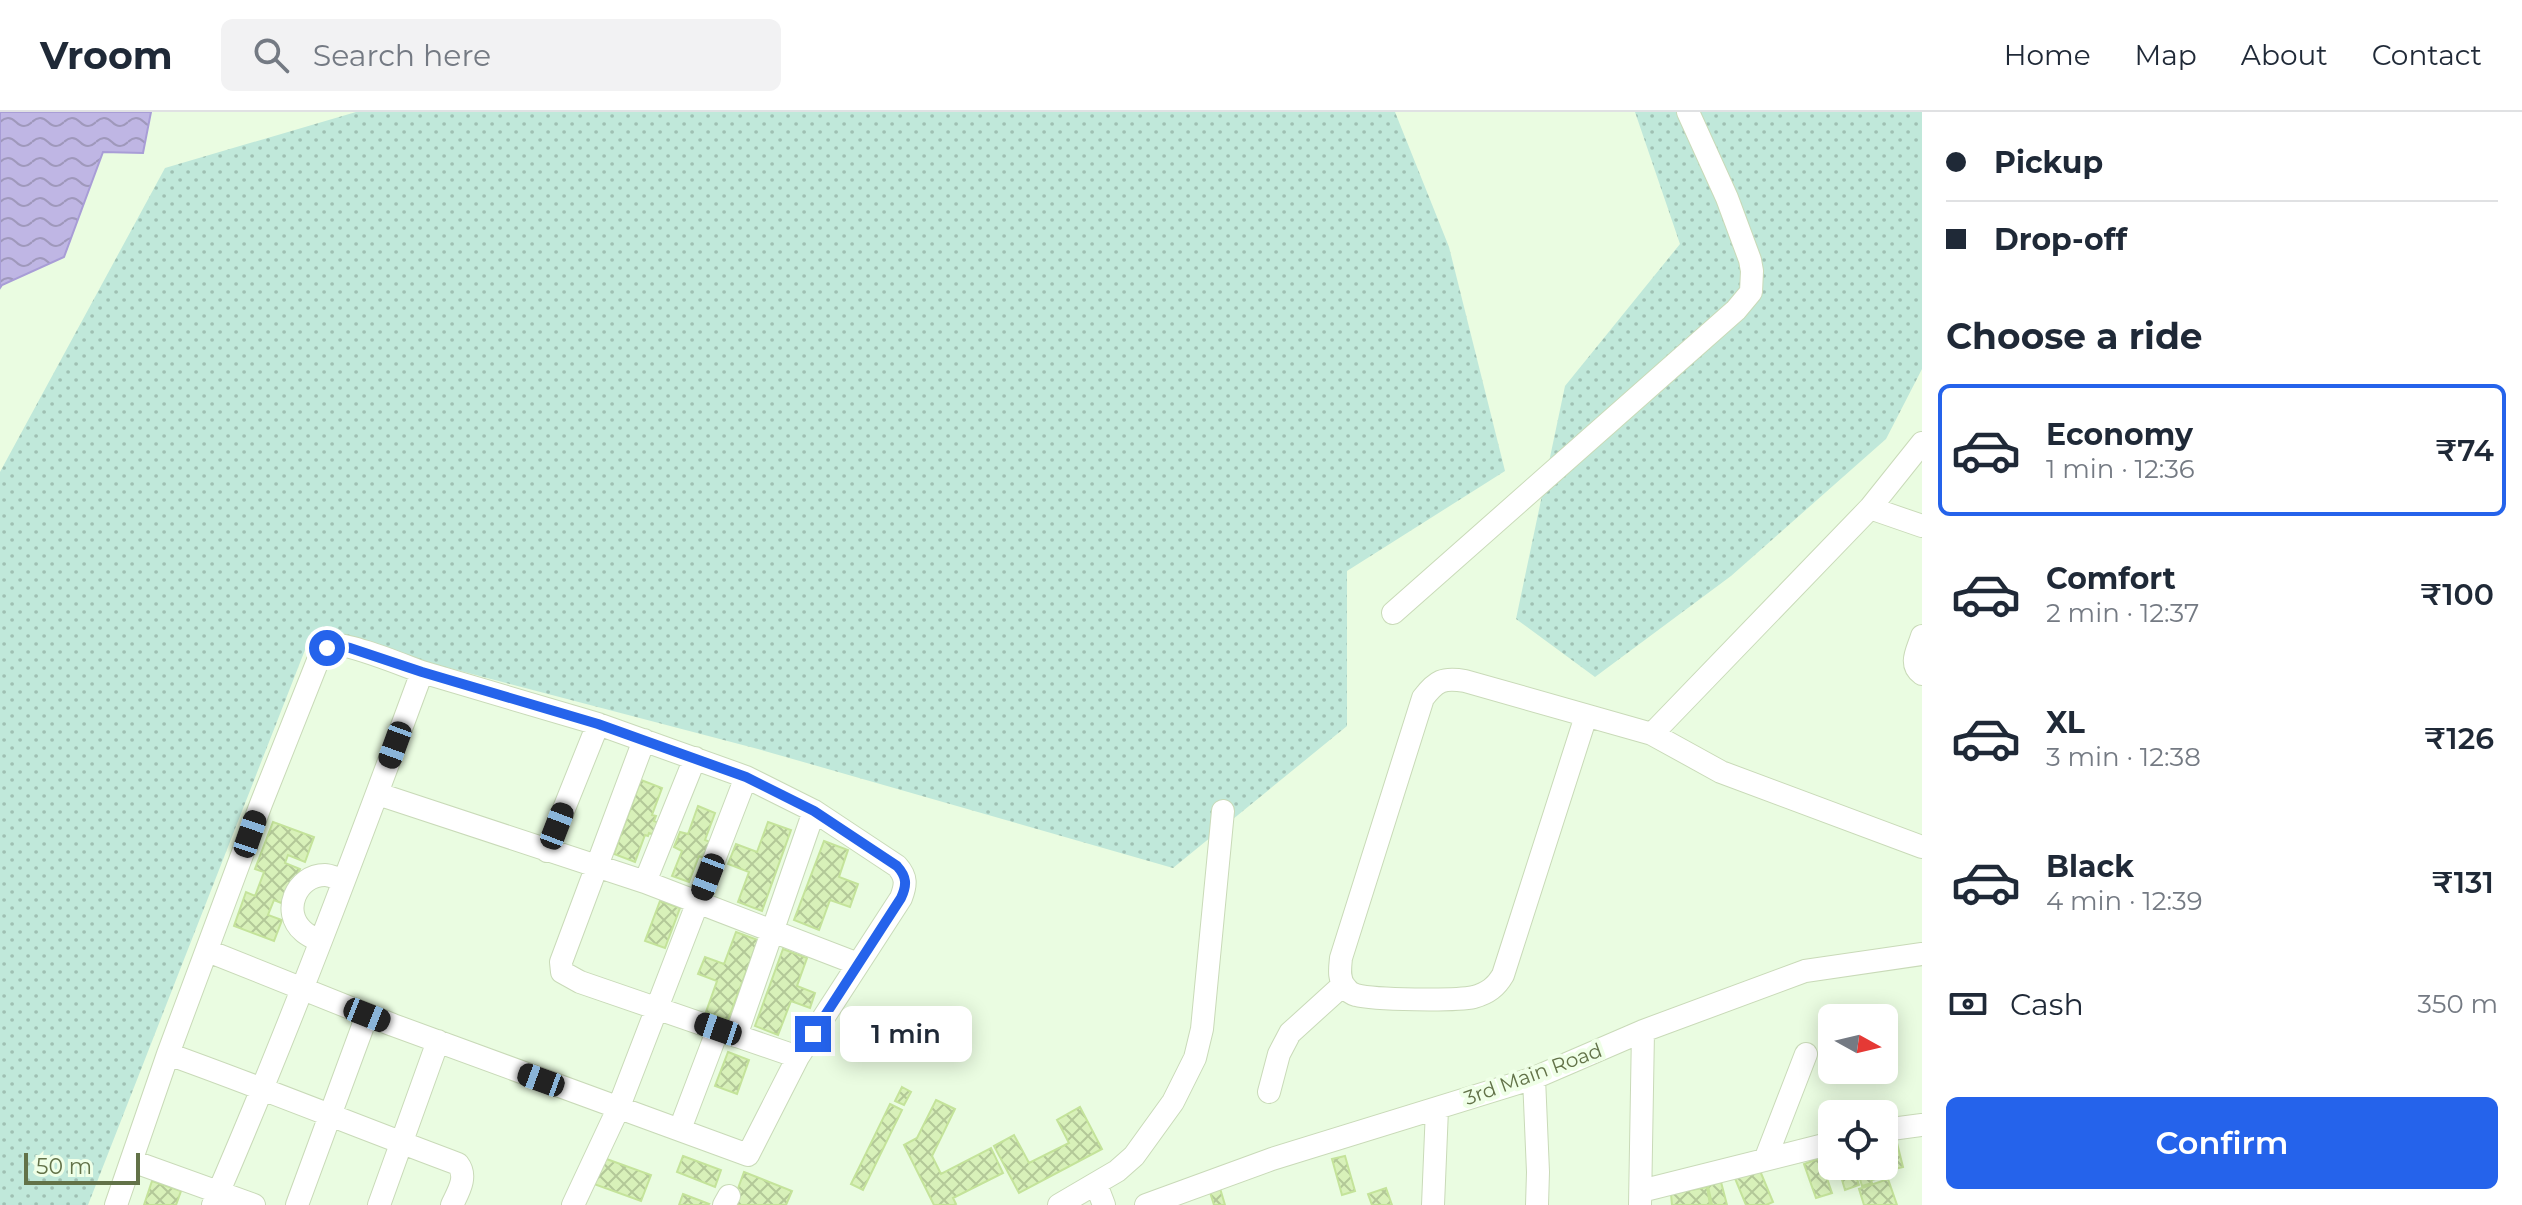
<!DOCTYPE html>
<meta charset="utf-8">
<style>
body{margin:0;font-family:Montserrat,sans-serif;background:#f2f2f3;color:#1f2937;height:100vh;display:flex;flex-direction:column;font-size:30px;white-space:nowrap}
*{box-sizing:border-box;margin:0}
p{font-size:26px;color:#747a83}
.icon{flex:none;width:44px;height:44px;fill:none;stroke:currentColor;stroke-width:2;stroke-linecap:round;stroke-linejoin:round}
.map{position:relative;flex:1;overflow:hidden}
.panel{display:flex;flex-direction:column;background:#fff;width:600px}
.panel>*{flex:none}
.guide{display:grid;align-content:center;height:176px;padding:0 24px;background:#fff}
.needle{width:52px;rotate:98deg}
.fabs{position:absolute;left:1818px;top:892px;display:grid;gap:16px}
.fabs a{display:grid;place-items:center;width:80px;height:80px;border-radius:12px;background:#fff;box-shadow:0 4px 20px #0003;font-size:40px}
.scale{position:absolute;left:24px;bottom:20px;width:116px;box-sizing:border-box;padding-left:8px;border:4px solid #627248;border-top:0;font-size:22px;line-height:28px;white-space:nowrap;color:#627248;-webkit-text-stroke:6px #efffe7;paint-order:stroke}
.end{position:absolute;width:36px;height:36px;margin:-18px;border:10px solid #2563eb;background:#fff;box-shadow:0 0 0 4px #fff}
.from{border-radius:50%}
.bubble{position:absolute;height:56px;border-radius:12px;background:#fff;box-shadow:0 4px 20px #0003;font-size:26px;font-weight:600;line-height:56px;text-align:center}
.car{position:absolute;width:24px;height:48px;margin:-24px -12px;border-radius:10px;box-shadow:0 0 6px 2px #0007;background:linear-gradient(#222 24%,#8ab4d8 0 40%,#222 0 76%,#8ab4d8 0 86%,#222 0)}
.guide b{display:flex;align-items:center;gap:28px;height:76px;font-size:30px}
.guide b+b{border-top:2px solid #e0e1e3}
.guide i{width:20px;height:20px;background:#1f2937}
ul{padding:0;list-style:none}
li{display:flex;align-items:center;gap:24px;height:132px;margin:0 16px 12px;padding:0 8px;border:4px solid transparent;border-radius:12px}
li div{flex:1}
li b{display:block;font-size:30px}
li em{font-style:normal;font-weight:600}
li.selected{border-color:#2563eb}
li>.icon{width:72px;height:72px;stroke-width:1.5}
h2{padding:0 24px;font-size:36px;line-height:96px}
.pay{display:flex;align-items:center;gap:20px;height:88px;padding:0 24px;font-size:30px}
.pay p{margin-inline-start:auto}
.cta{display:flex;gap:16px;margin-top:auto;padding:16px 24px}
.cta a{flex:1;height:92px;border-radius:12px;background:#2563eb;color:#fff;font-size:32px;font-weight:600;line-height:92px;text-align:center}
header{display:flex;align-items:center;gap:48px;box-sizing:border-box;height:112px;padding:0 40px;background:#fff;border-bottom:2px solid #e0e1e3}
header strong{font-size:38px}
nav{display:flex;gap:44px;margin-inline-start:auto;font-size:28px}
.search{width:560px;height:72px;background:#f2f2f3;display:flex;align-items:center;gap:20px;box-sizing:border-box;padding:0 28px;border-radius:12px;color:#747a83;font-size:30px}
main{display:flex;flex:1;min-height:0}
.map>svg:first-child{display:block}
</style>
<header>
<strong>Vroom</strong>
<div class="search"><svg class="icon" aria-label="search" viewBox="0 0 24 24"><circle cx="10" cy="10" r="6"/><path d="M15 15l6 6"/></svg>Search here</div>
<nav><a>Home</a><a>Map</a><a>About</a><a>Contact</a></nav>
</header>
<main>
<div class="map">
<svg width="1922" height="1093" viewBox="0 0 1922 1093">
<defs>
<pattern id="grass-dots" width="8" height="8" patternUnits="userSpaceOnUse" patternTransform="scale(2)"><rect width="8" height="8" fill="#c0e8da"/><path d="M2 2h.1M6 6h.1" fill="none" stroke="#9fc0b3" stroke-width="1.8" stroke-linecap="round"/></pattern>
<pattern id="water-waves" width="16" height="10" patternUnits="userSpaceOnUse" patternTransform="scale(2)"><rect width="16" height="10" fill="#bfb6e4"/><path d="M0 5q4-4 8 0t8 0" fill="none" stroke="#9f98bb"/></pattern>
<pattern id="building-cross-hatch" width="8" height="8" patternUnits="userSpaceOnUse" patternTransform="scale(2)"><rect width="8" height="8" fill="#d8f1b9"/><path d="M0 0l8 8M0 8l8-8" fill="none" stroke="#b3c898"/></pattern>
</defs>
<rect width="100%" height="100%" fill="#eafce1"/>
<!-- grass -->
<path fill="url(#grass-dots)" d="M356,0H1395L1449,135L1505,359L1347,459V614L1173,756L758,637L312,520L88,1093H0V360L165,56Z
M1635,0H1922V257L1886,327L1731,464L1595,565L1516,507L1565,274L1680,132Z"/>
<!-- water -->
<path fill="url(#water-waves)" stroke="#a89dd6" stroke-width="2" d="M0,0H151L143,41L103,40L64,145L2,173L0,176Z"/>
<!-- building -->
<path fill="url(#building-cross-hatch)" stroke="#c4e39a" stroke-width="2" d="M641,668L662,676L652,703L656,704L654,709L659,711L655,723L649,721L648,724L645,723L635,750L614,742Z
M698,694L715,701L705,728L710,730L704,746L699,744L689,770L672,764L682,739L674,735L680,720L688,722Z
M273,710L314,725L305,750L288,743L285,751L300,757L286,793L274,788L268,803L282,808L274,829L234,814L246,780L255,784L264,760L255,757Z
M768,710L791,718L762,799L738,790L749,760L728,752L736,732L757,740Z
M824,729L848,738L839,765L858,772L850,795L830,788L819,818L794,808Z
M660,789L680,796L665,836L645,829Z
M736,820L758,828L728,908L706,900L717,869L698,862L705,845L724,852Z
M783,837L807,846L797,874L815,881L810,896L791,889L778,923L755,914Z
M728,940L749,948L737,982L715,974Z
M902,975L911,980L904,993L895,989Z
M936,988L955,997L932,1044L941,1062L991,1036L1003,1061L953,1086L956,1092L954,1093H934L904,1033L917,1026Z
M890,992L902,998L863,1078L851,1072Z
M1080,995L1102,1037L1019,1081L994,1034L1014,1023L1029,1051L1069,1031L1057,1008Z
M1895,1023L1903,1055L1882,1060L1880,1054H1884V1026Z
M683,1044L721,1058L715,1075L677,1060Z
M1345,1044L1355,1079L1342,1083L1332,1047Z
M601,1045L651,1063L641,1089L591,1071Z
M1820,1046L1832,1081L1816,1086L1804,1052Z
M1758,1054L1773,1090L1766,1093H1746L1734,1064Z
M1838,1054H1853L1859,1073L1845,1078Z
M1856,1054H1867L1872,1071L1862,1074Z
M1868,1054H1879L1882,1065L1872,1068Z
M744,1060L792,1079L786,1093H732Z
M1888,1067L1897,1093H1864L1859,1077Z
M152,1069L181,1079L176,1093H144Z
M1721,1070L1727,1093H1712L1708,1074Z
M1219,1073L1225,1093H1214L1209,1077Z
M1707,1075L1710,1093H1672L1671,1082Z
M1386,1076L1392,1093H1372L1368,1082Z
M683,1082L709,1092L708,1093H679Z"/>
<g fill="none" stroke-linecap="round" stroke-linejoin="round">
<defs>
<path id="minor" d="M1870,396L1922,331
M1393,501L1736,198L1751,180L1752,159L1750,148L1727,86L1688,0
M1922,524C1918,538 1908,552 1922,562
M1586,604L1503,863C1496,875 1488,881 1474,885C1456,889 1374,888 1356,883C1352,882 1348,879 1346,876C1338,868 1340,856 1341,846L1423,586C1436,569 1443,565 1465,569L1652,622L1721,660L1922,735
M1652,622L1870,396L1922,414
M644,628L561,850L562,860L580,870L798,945
M378,682L645,770L858,852
M547,739L598,612
M645,770L695,646
M319,829C314,826 307,823 303,819C281,800 296,763 325,763C330,763 338,767 343,768
M208,839C270,864 332,888 393,913L748,1043L798,945L901,786C906,773 907,765 897,754L814,699L746,665L598,612L422,560C356,739 289,918 213,1093
M736,924L814,699
M168,942C266,977 361,1016 458,1052C468,1065 458,1080 452,1093
M1534,966L1538,1060L1537,1093
M1269,980L1279,942L1290,921L1343,873
M680,1017L718,917
M1884,1018L1922,1013
M1765,1048L1806,942
M132,1049L254,1093
M1096,1072L1104,1093
M1641,1079L1832,1031
M116,1093L168,942L261,692L319,546C323,541 327,535 334,533C349,531 405,554 422,560
M297,1093L367,903
M379,1093L438,929
M573,1093L618,997L746,665
M724,1093L729,1084
M1059,1093L1117,1059L1134,1044L1173,990L1195,946L1202,917L1223,699
M1146,1093L1272,1047L1534,966L1643,919L1805,859L1922,842
M1433,1093L1437,997
M1640,1093L1643,919"/>
</defs>
<!-- minor casing -->
<use href="#minor" stroke="#c9dab8" stroke-width="24"/>
<!-- minor -->
<use href="#minor" stroke="#fff" stroke-width="22"/>
</g>
<g fill="none" stroke-linecap="round" stroke-linejoin="round">
<!-- route -->
<path stroke="#2563eb" stroke-width="10" d="M327,536L335,533L350,536L422,560L598,612L746,665L814,699L897,754C907,765 907,773 901,786L813,922"/>
</g>
<g text-anchor="middle" stroke-width="8" stroke-linejoin="round" paint-order="stroke">
<!-- street labels -->
<g font-size="20" fill="#627248" stroke="#efffe7">
<text transform="translate(1533 962) rotate(-20)" y="7">3rd Main Road</text>
</g>
</g>
</svg>
<div class="fabs">
<a><svg class="needle" viewBox="-14 -14 28 28"><path d="M0-13l5 13h-10z" fill="#e53935"/><path d="M0 13l5-13h-10z" fill="#747a83"/></svg></a>
<a><svg class="icon" aria-label="locate" viewBox="0 0 24 24"><circle cx="12" cy="12" r="6"/><path d="M12 2v4M12 18v4M2 12h4M18 12h4"/></svg></a>
</div>
<div class="scale">50 m</div>
<i class="end from" style="left:327px;top:536px"></i>
<i class="end" style="left:813px;top:922px"></i>
<div class="bubble" style="left:840px;top:894px;width:132px">1 min</div>
<i class="car" style="left:395px;top:633px;rotate:200deg"></i>
<i class="car" style="left:557px;top:714px;rotate:21deg"></i>
<i class="car" style="left:250px;top:722px;rotate:19deg"></i>
<i class="car" style="left:708px;top:765px;rotate:201deg"></i>
<i class="car" style="left:367px;top:903px;rotate:112deg"></i>
<i class="car" style="left:718px;top:917px;rotate:289deg"></i>
<i class="car" style="left:541px;top:968px;rotate:290deg"></i>
</div>
<section class="panel">
<div class="guide">
<b><i class="from"></i>Pickup</b>
<b><i></i>Drop-off</b>
</div>
<h2>Choose a ride</h2>
<ul>
<li class="selected"><svg class="icon" aria-label="car" viewBox="0 0 24 24"><path d="M5 17H2v-5l4-1 3-4h7l3 4 3 1v5h-3M9 17h6M6 11h13"/><circle cx="7" cy="17" r="2"/><circle cx="17" cy="17" r="2"/></svg><div><b>Economy</b><p>1 min · 12:36</p></div><em>₹74</em></li>
<li><svg class="icon" aria-label="car" viewBox="0 0 24 24"><path d="M5 17H2v-5l4-1 3-4h7l3 4 3 1v5h-3M9 17h6M6 11h13"/><circle cx="7" cy="17" r="2"/><circle cx="17" cy="17" r="2"/></svg><div><b>Comfort</b><p>2 min · 12:37</p></div><em>₹100</em></li>
<li><svg class="icon" aria-label="car" viewBox="0 0 24 24"><path d="M5 17H2v-5l4-1 3-4h7l3 4 3 1v5h-3M9 17h6M6 11h13"/><circle cx="7" cy="17" r="2"/><circle cx="17" cy="17" r="2"/></svg><div><b>XL</b><p>3 min · 12:38</p></div><em>₹126</em></li>
<li><svg class="icon" aria-label="car" viewBox="0 0 24 24"><path d="M5 17H2v-5l4-1 3-4h7l3 4 3 1v5h-3M9 17h6M6 11h13"/><circle cx="7" cy="17" r="2"/><circle cx="17" cy="17" r="2"/></svg><div><b>Black</b><p>4 min · 12:39</p></div><em>₹131</em></li>
</ul>
<div class="pay"><svg class="icon" aria-label="cash" viewBox="0 0 24 24"><path d="M3 7h18v10H3z"/><circle cx="12" cy="12" r="2"/></svg>Cash<p>350 m</p></div>
<div class="cta"><a>Confirm</a></div>
</section>
</main>
